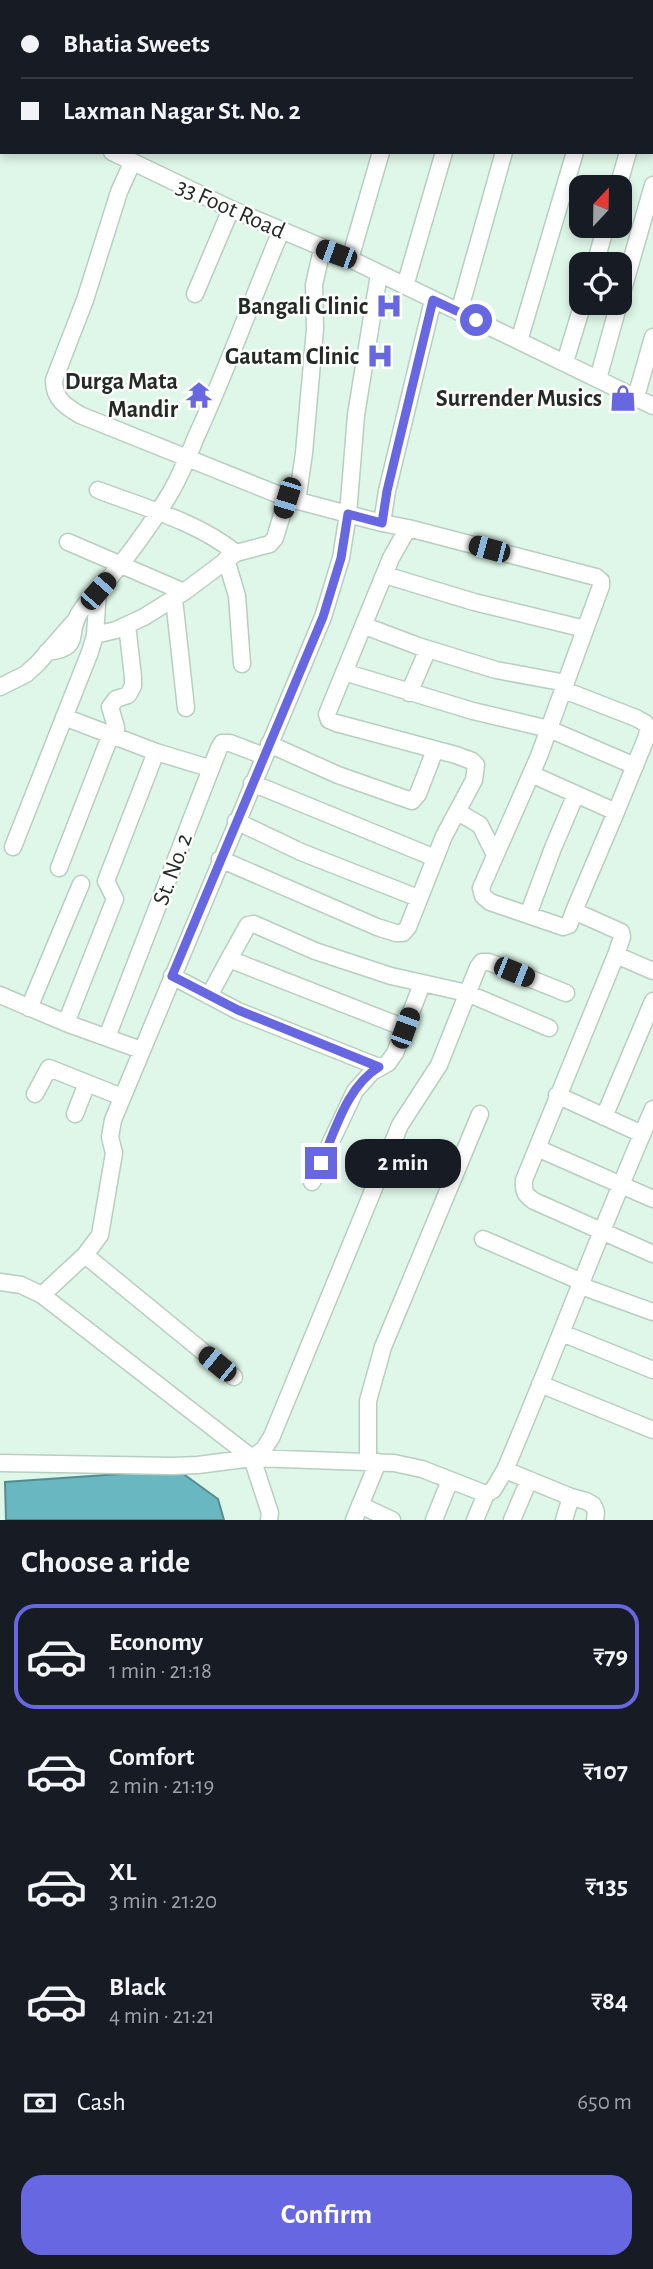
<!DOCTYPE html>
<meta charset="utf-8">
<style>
body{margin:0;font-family:"Alegreya Sans",sans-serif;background:#242831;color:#f1f3f6;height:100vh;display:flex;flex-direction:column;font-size:26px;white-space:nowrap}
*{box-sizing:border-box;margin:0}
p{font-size:23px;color:#9ea1a6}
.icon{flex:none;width:38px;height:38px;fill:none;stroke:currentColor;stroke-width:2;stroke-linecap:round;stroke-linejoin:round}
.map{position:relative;height:1520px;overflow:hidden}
.details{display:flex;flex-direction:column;background:#171b24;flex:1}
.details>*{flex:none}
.top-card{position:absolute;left:0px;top:0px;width:654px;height:154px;box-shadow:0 4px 10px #0003;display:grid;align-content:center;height:154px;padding:0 21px;background:#171b24}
.needle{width:46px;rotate:22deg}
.buttons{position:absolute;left:569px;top:175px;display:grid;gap:14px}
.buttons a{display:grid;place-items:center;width:63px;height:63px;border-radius:14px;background:#171b24;box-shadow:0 4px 10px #0003;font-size:35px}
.end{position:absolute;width:32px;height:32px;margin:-16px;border:9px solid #6768e1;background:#fff;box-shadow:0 0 0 4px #fff}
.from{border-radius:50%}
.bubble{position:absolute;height:49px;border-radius:21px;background:#171b24;box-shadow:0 4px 10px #0003;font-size:23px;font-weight:600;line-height:49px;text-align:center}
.car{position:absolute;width:21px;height:42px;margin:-21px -10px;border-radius:9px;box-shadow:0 0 5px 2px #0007;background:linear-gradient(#222 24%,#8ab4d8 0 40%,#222 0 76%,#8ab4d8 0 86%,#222 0)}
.top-card b{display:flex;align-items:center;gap:24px;height:66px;font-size:26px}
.top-card b+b{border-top:2px solid #363941}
.top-card i{width:18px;height:18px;background:#f1f3f6}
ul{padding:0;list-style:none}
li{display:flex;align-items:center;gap:21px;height:105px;margin:0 14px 10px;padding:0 7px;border:4px solid transparent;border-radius:21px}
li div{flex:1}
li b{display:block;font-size:26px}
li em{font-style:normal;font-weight:600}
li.current{border-color:#6768e1}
li>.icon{width:63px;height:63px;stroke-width:1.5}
h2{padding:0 21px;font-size:32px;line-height:84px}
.pay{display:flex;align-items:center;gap:18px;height:77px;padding:0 21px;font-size:26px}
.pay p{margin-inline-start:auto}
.primary-button{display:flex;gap:14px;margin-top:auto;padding:14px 21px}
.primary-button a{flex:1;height:80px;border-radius:21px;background:#6768e1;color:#fff;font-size:28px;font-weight:600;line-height:80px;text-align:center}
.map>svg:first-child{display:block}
</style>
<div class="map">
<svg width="653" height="1520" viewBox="0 0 653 1520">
<rect width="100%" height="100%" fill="#dff7e8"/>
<!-- water -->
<path fill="#68b7c1" stroke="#538d92" stroke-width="2" d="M178,1470L218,1499L224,1520H6L5,1482Z"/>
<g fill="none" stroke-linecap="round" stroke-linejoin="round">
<defs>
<path id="minor" d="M458,0L465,2
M29,2L30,0
M94,2L95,0
M130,2V0
M173,2L174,0
M241,2L242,0
M425,2V0
M487,2L488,0
M551,2V0
M619,2L620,0
M653,72V71
M0,73L2,68
M0,100L2,96
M112,152L231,209L350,259L653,406
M132,163L119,192L85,300L54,380C54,399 65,406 80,415L287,498L382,523L387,491L433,300
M618,187L628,152
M350,259L381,152
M595,264L606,226
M405,286L444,152
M195,294L231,209
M620,300L653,185
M459,312L504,152
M519,341L575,152
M565,362L583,303
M598,379L619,303
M636,397L653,337
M98,490C145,508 196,521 236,553
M297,501L304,453L315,329L314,285L322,249
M408,528L596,577L601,581V586L539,756L481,888L483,896L490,902L563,927L569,925L574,911L621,932L622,937L616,955L524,1180C523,1191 525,1195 534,1201L653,1254
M68,542L184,592
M226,559L237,596L242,664
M385,575L474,602L585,629
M174,599L186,708
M365,626L418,646L496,670L566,683
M95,635L116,630L144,617L184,592L236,553L270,544L275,538L287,498
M47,652C85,648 64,633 82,609C89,599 99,591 107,581C129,555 151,525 169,495C180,477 188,457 196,437C227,370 252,299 281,231
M344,672L473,711L549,729L635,766
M0,687L26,674L38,663L74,622
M564,690L636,718L645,723L648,728L647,736L616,812
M409,693L428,649
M64,717L156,752L209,768
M116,736V727L110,707L116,699L128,695L133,686V677L127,625
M269,744L338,775L412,801L418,794L435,750
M531,774L616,812L574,911
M252,783L435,858
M458,812L480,825L495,855
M236,821L301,852L418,898
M13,847L90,652L95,635L98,591
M220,859L377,927L396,933H403L408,927L444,836L474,780L476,765L472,761L456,755L336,723L329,720L327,714L391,558L408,528L382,523
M59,868L111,734
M528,915L553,848L576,794
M616,955L653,971
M229,959L248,925L254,924L315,951L391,976L467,993L549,1028
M172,976L238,1011L379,1067
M0,995L66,1023L141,1050
M209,996L229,959L405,1028L395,1053L388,1063L372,1072L355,1091L312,1182
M29,1008L81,884
M66,1023L115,899L106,881L156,752
M405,1028L422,984
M107,1037L219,748L222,743H230L264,756
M35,1094L49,1068L122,1097
M557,1095L642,1134
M75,1114L87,1083
M604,1117L653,1001
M537,1148L653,1199
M483,1239L582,1282
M85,1255L234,1377
M0,1282L21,1285L42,1295L252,1458L270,1513L269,1520
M581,1286L653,1312
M42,1295L85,1255L100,1235L114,1153L110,1137L113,1120L323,617L341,558L348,514L356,415L379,274
M562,1333L653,1370
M540,1384L653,1430
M252,1458L264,1449L272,1436L400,1125L439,1065L478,967L482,962H489L566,993
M368,1461V1401L383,1347L480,1114
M0,1463L173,1466L198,1465L252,1458L394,1463L422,1469L486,1494L493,1490L505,1470C556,1350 601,1228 653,1109
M505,1470L571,1497L586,1501L593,1505L596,1512L595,1520
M360,1505L392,1520
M354,1520L378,1462
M434,1520L450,1480
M475,1520L486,1494
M512,1520L529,1480
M564,1520L571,1497"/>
</defs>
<!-- minor casing -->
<use href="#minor" stroke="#b7cec0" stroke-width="19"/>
<!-- minor -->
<use href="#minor" stroke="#fff" stroke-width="16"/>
</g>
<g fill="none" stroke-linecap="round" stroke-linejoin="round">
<!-- route -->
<path stroke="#6768e1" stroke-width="9" d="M321,1163C335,1131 347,1086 379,1067L238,1010L172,976L323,617L341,558L348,514L382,523L387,491L433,300L476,320"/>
</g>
<!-- icons -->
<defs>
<symbol id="hospital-bare" viewBox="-9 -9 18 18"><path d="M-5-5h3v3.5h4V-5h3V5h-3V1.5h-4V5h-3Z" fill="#6768e1" stroke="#fff" stroke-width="2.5" paint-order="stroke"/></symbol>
<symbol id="temple-bare" viewBox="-9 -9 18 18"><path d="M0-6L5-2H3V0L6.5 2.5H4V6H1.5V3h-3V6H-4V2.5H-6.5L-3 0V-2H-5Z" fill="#6768e1" stroke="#fff" stroke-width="2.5" paint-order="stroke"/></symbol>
<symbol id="shop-bare" viewBox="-9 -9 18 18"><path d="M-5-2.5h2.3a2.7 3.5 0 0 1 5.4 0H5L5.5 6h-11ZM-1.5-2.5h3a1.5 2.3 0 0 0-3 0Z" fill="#6768e1" stroke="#fff" stroke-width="2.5" paint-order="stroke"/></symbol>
</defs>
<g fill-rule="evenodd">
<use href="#hospital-bare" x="370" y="287" width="38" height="38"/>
<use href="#hospital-bare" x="361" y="337" width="38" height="38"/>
<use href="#temple-bare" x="180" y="376" width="38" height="38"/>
<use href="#shop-bare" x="604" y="379" width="38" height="38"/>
</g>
<g text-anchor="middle" stroke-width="5" stroke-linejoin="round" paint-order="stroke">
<!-- street labels -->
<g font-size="24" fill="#222b25" stroke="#fff">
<text transform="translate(231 208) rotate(24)" y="8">33 Foot Road</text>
<text transform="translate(172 869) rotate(-70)" y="8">St. No. 2</text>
</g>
<!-- poi labels -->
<g font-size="24" font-weight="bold" fill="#222b25" stroke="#fff" text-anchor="end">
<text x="368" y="314">Bangali Clinic</text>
<text x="359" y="364">Gautam Clinic</text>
<text x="178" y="389">Durga Mata<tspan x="178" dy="28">Mandir</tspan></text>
<text x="602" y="406">Surrender Musics</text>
</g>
</g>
</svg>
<div class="buttons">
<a><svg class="needle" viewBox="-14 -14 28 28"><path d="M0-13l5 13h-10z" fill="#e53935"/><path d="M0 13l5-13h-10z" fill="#9ea1a6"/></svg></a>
<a><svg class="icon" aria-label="locate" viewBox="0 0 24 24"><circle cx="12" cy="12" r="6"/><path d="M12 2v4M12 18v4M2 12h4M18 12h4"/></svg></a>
</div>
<i class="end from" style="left:476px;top:320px"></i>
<i class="end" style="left:321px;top:1163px"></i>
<div class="bubble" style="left:345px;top:1139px;width:116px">2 min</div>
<i class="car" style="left:336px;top:254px;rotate:290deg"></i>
<i class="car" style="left:287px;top:498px;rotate:197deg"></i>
<i class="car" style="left:489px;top:549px;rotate:285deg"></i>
<i class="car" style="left:98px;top:591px;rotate:41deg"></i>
<i class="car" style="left:514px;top:972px;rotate:112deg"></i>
<i class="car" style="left:405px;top:1028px;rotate:20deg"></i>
<i class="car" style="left:217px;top:1364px;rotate:309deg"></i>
<div class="top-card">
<b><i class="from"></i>Bhatia Sweets</b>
<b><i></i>Laxman Nagar St. No. 2</b>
</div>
</div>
<section class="details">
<h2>Choose a ride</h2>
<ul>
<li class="current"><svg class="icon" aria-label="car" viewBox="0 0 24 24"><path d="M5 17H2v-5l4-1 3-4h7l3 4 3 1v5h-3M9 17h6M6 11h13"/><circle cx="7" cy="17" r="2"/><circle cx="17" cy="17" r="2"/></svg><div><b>Economy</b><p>1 min · 21:18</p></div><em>₹79</em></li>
<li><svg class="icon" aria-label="car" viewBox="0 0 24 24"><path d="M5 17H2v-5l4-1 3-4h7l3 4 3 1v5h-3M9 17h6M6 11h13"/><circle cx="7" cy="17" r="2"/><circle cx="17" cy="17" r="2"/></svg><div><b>Comfort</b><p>2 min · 21:19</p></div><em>₹107</em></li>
<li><svg class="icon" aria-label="car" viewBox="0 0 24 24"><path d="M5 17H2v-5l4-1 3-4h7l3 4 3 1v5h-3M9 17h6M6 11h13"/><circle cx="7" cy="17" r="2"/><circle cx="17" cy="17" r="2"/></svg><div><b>XL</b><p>3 min · 21:20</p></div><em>₹135</em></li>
<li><svg class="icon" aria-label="car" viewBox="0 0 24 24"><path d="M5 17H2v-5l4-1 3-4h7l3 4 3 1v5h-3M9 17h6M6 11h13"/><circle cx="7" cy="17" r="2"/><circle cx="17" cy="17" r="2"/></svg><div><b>Black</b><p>4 min · 21:21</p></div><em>₹84</em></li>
</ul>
<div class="pay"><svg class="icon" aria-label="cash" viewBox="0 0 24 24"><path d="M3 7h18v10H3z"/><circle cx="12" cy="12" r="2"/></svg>Cash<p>650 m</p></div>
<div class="primary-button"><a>Confirm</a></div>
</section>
